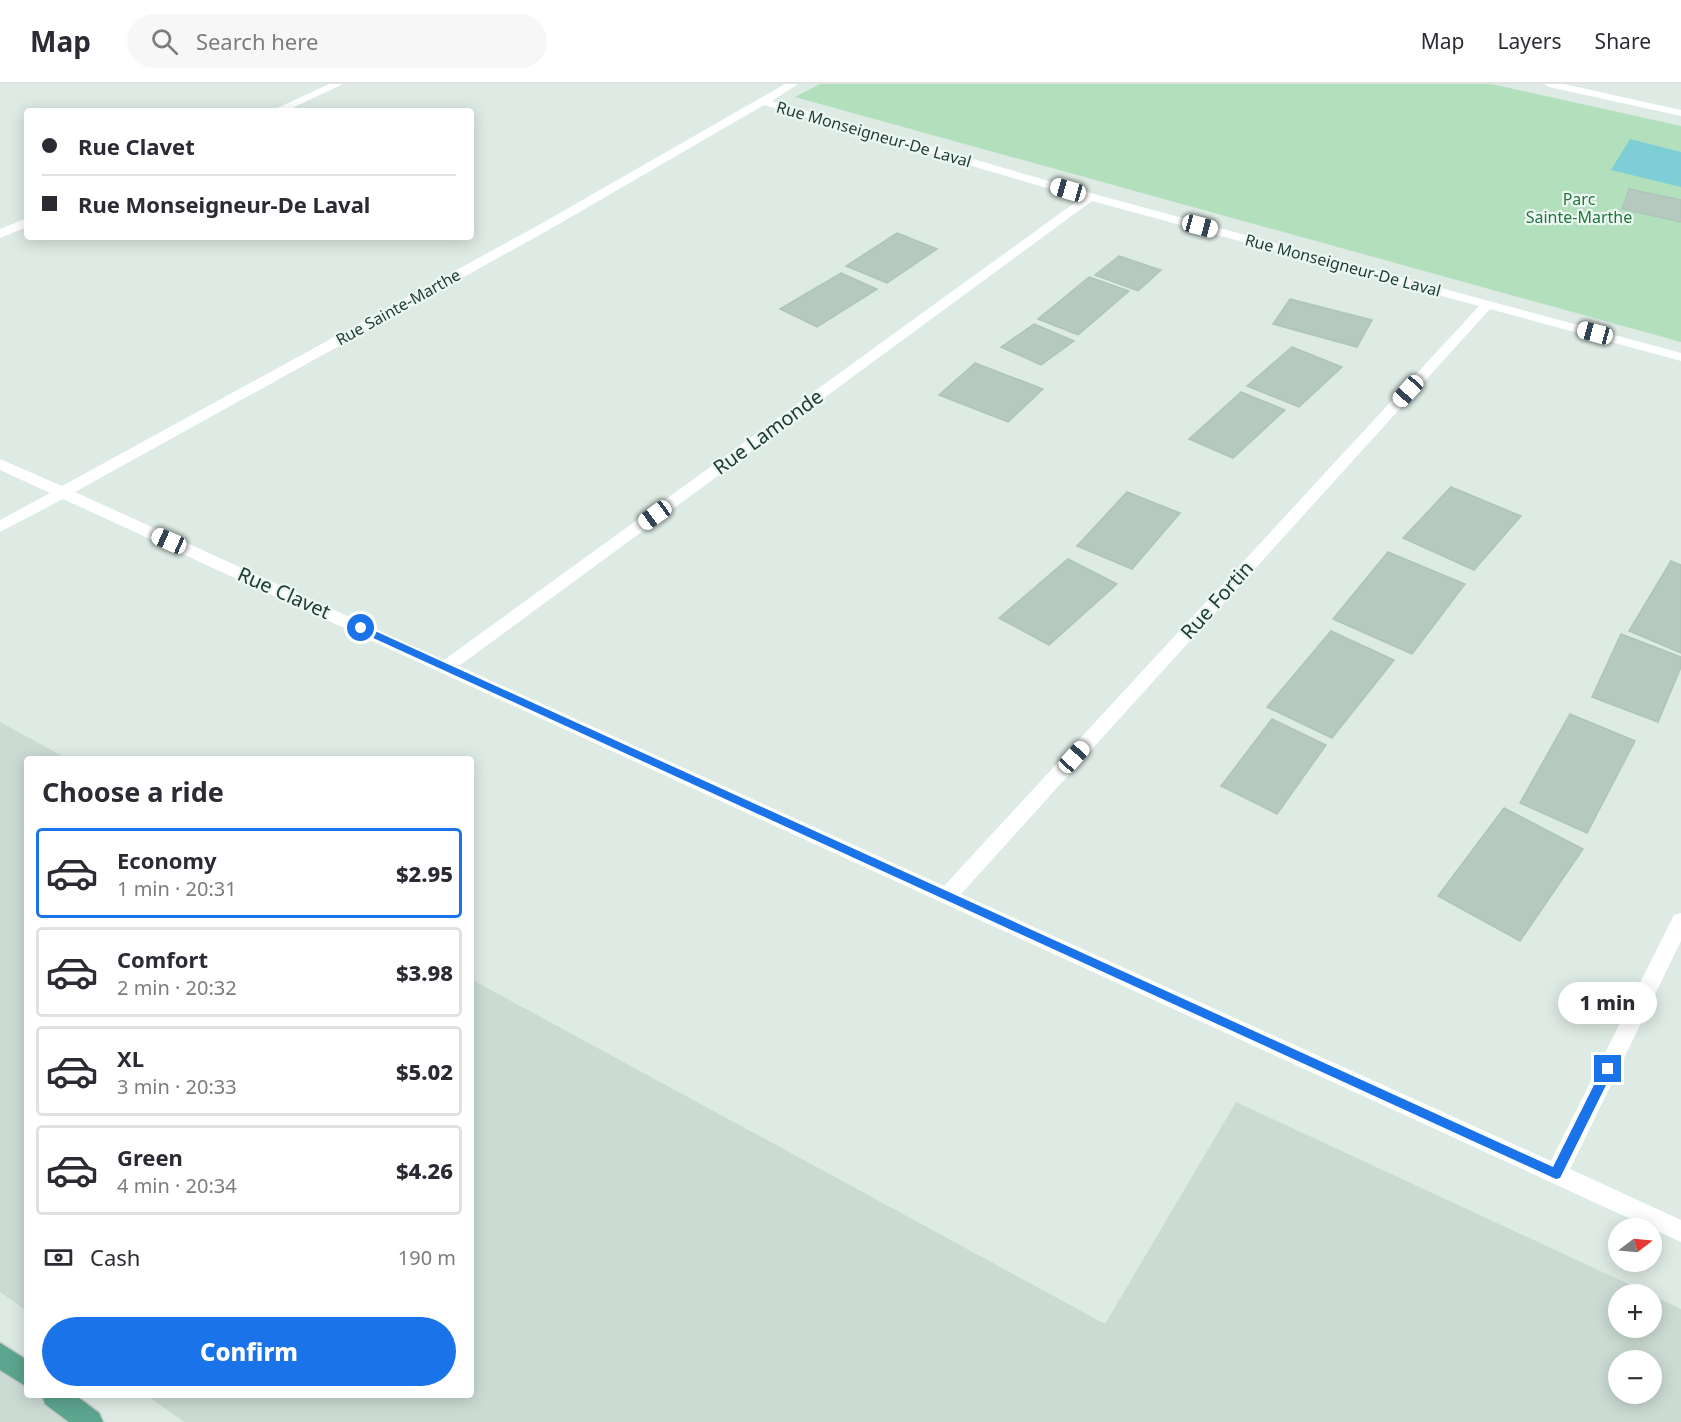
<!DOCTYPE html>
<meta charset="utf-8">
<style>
body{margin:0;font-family:"Noto Sans",sans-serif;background:#f7f7f7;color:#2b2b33;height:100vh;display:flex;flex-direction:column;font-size:22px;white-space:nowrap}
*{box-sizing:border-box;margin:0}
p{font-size:20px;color:#7c7c81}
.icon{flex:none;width:33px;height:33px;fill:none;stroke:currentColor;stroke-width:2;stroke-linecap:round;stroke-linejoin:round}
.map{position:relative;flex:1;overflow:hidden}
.sheet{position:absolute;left:24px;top:672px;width:450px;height:642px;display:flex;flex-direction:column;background:#fff;border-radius:6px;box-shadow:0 3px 15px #0003}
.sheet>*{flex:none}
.banner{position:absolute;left:24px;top:24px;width:450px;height:132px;border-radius:6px;box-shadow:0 3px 15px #0003;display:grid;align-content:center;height:132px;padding:0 18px;background:#fff}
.needle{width:39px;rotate:74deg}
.controls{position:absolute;left:1608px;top:1134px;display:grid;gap:12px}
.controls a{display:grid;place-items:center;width:54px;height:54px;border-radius:50%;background:#fff;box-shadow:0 3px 15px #0003;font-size:30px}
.end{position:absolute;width:27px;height:27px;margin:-14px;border:8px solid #1a73e8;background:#fff;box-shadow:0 0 0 3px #fff}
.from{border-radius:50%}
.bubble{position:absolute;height:42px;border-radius:21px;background:#fff;box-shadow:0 3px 15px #0003;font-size:20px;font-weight:800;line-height:42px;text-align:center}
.car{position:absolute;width:18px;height:36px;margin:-18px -9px;border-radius:8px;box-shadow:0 0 4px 2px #0007;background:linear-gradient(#fff 24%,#345 0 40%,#fff 0 76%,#345 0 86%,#fff 0)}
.banner b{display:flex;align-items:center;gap:21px;height:57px;font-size:22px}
.banner b+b{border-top:2px solid #e1e1e2}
.banner i{width:15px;height:15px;background:#2b2b33}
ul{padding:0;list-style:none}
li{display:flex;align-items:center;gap:18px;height:90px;margin:0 12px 9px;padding:0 6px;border:3px solid #e1e1e2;border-radius:6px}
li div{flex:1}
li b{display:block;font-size:22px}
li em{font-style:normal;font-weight:800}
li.active{border-color:#1a73e8}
li>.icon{width:54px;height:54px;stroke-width:1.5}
h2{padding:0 18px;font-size:27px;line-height:72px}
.pay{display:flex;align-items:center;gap:15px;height:66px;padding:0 18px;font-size:22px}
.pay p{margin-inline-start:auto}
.cta{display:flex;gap:12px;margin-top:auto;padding:12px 18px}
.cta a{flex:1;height:69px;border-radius:36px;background:#1a73e8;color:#fff;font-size:24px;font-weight:800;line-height:69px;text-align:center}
header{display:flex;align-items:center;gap:36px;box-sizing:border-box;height:84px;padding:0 30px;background:#fff;border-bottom:2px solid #e1e1e2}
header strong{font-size:28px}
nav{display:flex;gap:33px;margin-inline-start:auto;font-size:21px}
.search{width:420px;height:54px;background:#f7f7f7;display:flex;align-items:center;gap:15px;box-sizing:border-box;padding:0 21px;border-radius:33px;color:#7c7c81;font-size:22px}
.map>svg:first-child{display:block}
</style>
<header>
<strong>Map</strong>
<div class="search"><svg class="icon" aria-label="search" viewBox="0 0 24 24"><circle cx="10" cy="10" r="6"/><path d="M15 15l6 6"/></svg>Search here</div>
<nav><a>Map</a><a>Layers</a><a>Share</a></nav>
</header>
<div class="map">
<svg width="1681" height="1338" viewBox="0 0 1681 1338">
<rect width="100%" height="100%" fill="#ddebe4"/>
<!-- built -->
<path fill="#cbdbd3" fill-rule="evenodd" d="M0,638L68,675H27V1227L0,1208Z
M471,895L1105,1240L1236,1018L1650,1210H1618V1244H1652V1211L1681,1225V1338H184L146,1311H471ZM1618,1276H1652V1310H1618Z
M0,1271L27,1291V1311H54L90,1338H0Z"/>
<!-- green -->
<path fill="#b2dfbc" d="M820,0H1491L1681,42V258L795,13Z"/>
<!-- water -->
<path fill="#7dced7" d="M1630,55L1681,68V103L1611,86Z"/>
<!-- building -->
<path fill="#b5c9bf" stroke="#aec5ba" stroke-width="1.5" d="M1629,105L1681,116V138L1622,125Z
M897,149L937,165L887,199L846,182Z
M1119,172L1161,186L1138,207L1095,191Z
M841,189L877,205L817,243L780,225Z
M1089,193L1129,207L1078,251L1038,235Z
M1290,215L1372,236L1357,263L1273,240Z
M1034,240L1074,257L1041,281L1001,263Z
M1292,263L1342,283L1299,323L1247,302Z
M975,279L1043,305L1008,338L939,311Z
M1241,308L1285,326L1233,374L1189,355Z
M1451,403L1521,432L1474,486L1403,454Z
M1127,408L1180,429L1132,485L1077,462Z
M1388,468L1465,500L1412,570L1333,535Z
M1068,475L1117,500L1049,561L999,534Z
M1671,477L1681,481V569L1629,547Z
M1331,547L1394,576L1332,654L1267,623Z
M1621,550L1681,573V583L1658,638L1592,613Z
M1570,630L1635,657L1587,749L1520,719Z
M1272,635L1326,661L1277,730L1221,702Z
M1504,724L1583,765L1520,857L1438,812Z"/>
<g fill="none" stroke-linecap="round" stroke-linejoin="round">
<defs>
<path id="primary" d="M0,1259L27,1276V1303L0,1286Z
M42,1311H75L99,1329L103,1338H69L45,1320Z"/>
</defs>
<!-- primary casing -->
<use href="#primary" stroke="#c0c8c6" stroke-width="3"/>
<!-- street -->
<path fill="#fff" fill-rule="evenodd" d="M329,0H343L286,27H271Z
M785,0H798L772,17L1094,110L1681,269V277L1490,225L961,810L1551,1077L1674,831L1681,829V857L1570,1085L1681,1136V1158L63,415L0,448V436L50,409L0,386V375L62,402L537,142ZM764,21L1081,114L444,576L75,408L545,148ZM1092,117L1479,222L944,802L459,582Z
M1544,0H1564L1681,26V32L1549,3Z
M27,134V143L0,154V145Z"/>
<!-- primary -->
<use href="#primary" fill="#5ca58f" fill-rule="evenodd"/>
</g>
<!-- route -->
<path fill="#1a73e8" d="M358,542H364L1553,1083L1604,981L1608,980L1614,985L1560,1094L1556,1095L358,547Z"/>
<g text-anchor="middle" stroke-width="4.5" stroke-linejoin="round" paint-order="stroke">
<!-- far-street labels -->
<g font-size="16" fill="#1d3b32" stroke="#edf7f2">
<text transform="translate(874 50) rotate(16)" y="6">Rue Monseigneur-De Laval</text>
<text transform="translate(1343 181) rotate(15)" y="6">Rue Monseigneur-De Laval</text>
<text transform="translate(398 223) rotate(-29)" y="6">Rue Sainte-Marthe</text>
</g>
<!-- far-park labels -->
<g font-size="16" fill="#23763f" stroke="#edf7f2">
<text x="1579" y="121">Parc<tspan x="1579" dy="18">Sainte-Marthe</tspan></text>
</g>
<!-- street labels -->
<g font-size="20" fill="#1d3b32" stroke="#edf7f2">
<text transform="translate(768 348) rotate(-36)" y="7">Rue Lamonde</text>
<text transform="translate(284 509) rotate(24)" y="7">Rue Clavet</text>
<text transform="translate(1217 516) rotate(-48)" y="7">Rue Fortin</text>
</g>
</g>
</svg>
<div class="controls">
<a><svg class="needle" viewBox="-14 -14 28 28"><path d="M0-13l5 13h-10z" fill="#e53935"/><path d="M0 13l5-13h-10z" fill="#7c7c81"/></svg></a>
<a>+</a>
<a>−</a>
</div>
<i class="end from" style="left:361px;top:544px"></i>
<i class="end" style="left:1608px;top:985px"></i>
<div class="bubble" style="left:1558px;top:898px;width:99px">1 min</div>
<i class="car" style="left:1068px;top:106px;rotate:286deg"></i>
<i class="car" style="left:1200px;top:142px;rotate:105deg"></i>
<i class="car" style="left:1595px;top:249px;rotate:285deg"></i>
<i class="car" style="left:1408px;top:307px;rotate:222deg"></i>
<i class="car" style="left:655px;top:431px;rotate:234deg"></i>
<i class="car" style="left:169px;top:457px;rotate:294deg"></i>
<i class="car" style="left:1074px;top:673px;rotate:42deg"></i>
<div class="banner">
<b><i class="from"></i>Rue Clavet</b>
<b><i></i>Rue Monseigneur-De Laval</b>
</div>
<section class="sheet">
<h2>Choose a ride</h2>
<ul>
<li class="active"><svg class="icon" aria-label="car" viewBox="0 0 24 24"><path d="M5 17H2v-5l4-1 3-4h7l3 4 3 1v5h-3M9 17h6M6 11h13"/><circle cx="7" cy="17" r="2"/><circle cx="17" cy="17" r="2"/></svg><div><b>Economy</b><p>1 min · 20:31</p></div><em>$2.95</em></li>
<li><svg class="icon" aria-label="car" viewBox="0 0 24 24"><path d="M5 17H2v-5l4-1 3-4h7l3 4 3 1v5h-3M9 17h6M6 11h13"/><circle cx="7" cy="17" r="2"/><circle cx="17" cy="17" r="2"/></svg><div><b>Comfort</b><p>2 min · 20:32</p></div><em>$3.98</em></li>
<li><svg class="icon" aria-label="car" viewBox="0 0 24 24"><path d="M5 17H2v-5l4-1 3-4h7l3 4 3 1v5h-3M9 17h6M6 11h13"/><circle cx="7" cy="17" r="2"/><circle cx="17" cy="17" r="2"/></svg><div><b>XL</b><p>3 min · 20:33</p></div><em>$5.02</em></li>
<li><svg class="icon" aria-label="car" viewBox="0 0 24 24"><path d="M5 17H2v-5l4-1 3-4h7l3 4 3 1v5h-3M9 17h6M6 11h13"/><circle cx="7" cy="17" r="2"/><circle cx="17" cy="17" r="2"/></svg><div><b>Green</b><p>4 min · 20:34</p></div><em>$4.26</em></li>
</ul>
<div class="pay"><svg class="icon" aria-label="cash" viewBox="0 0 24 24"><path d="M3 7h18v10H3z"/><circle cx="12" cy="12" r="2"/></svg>Cash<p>190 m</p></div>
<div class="cta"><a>Confirm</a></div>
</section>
</div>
